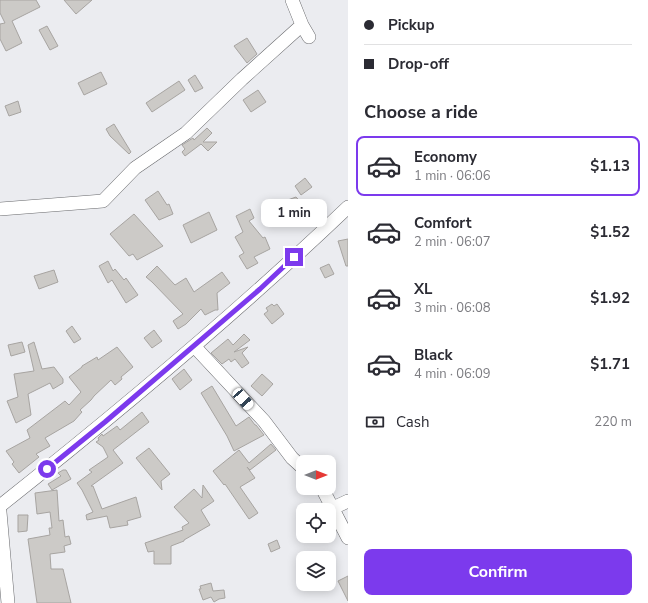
<!DOCTYPE html>
<meta charset="utf-8">
<style>
body{margin:0;font-family:"Nunito Sans",sans-serif;background:#f2f2f3;color:#2b2b33;height:100vh;display:flex;flex-direction:column;font-size:15px;white-space:nowrap}
*{box-sizing:border-box;margin:0}
p{font-size:13px;color:#7c7c81}
.icon{flex:none;width:22px;height:22px;fill:none;stroke:currentColor;stroke-width:2;stroke-linecap:round;stroke-linejoin:round}
.map{position:relative;flex:1;overflow:hidden}
.details{display:flex;flex-direction:column;background:#fff;width:300px}
.details>*{flex:none}
.top-card{display:grid;align-content:center;height:88px;padding:0 16px;background:#fff}
.needle{width:26px;rotate:90deg}
.buttons{position:absolute;left:296px;top:455px;display:grid;gap:8px}
.buttons a{display:grid;place-items:center;width:40px;height:40px;border-radius:8px;background:#fff;box-shadow:0 2px 10px #0003;font-size:20px}
.end{position:absolute;width:18px;height:18px;margin:-9px;border:5px solid #7c3aed;background:#fff;box-shadow:0 0 0 2px #fff}
.from{border-radius:50%}
.bubble{position:absolute;height:28px;border-radius:8px;background:#fff;box-shadow:0 2px 10px #0003;font-size:13px;font-weight:700;line-height:28px;text-align:center}
.car{position:absolute;width:12px;height:24px;margin:-12px -6px;border-radius:5px;box-shadow:0 0 3px 1px #0007;background:linear-gradient(#fff 24%,#345 0 40%,#fff 0 76%,#345 0 86%,#fff 0)}
.top-card b{display:flex;align-items:center;gap:14px;height:38px;font-size:15px}
.top-card b+b{border-top:1px solid #e1e1e2}
.top-card i{width:10px;height:10px;background:#2b2b33}
ul{padding:0;list-style:none}
li{display:flex;align-items:center;gap:12px;height:60px;margin:0 8px 6px;padding:0 8px;border:2px solid transparent;border-radius:8px}
li div{flex:1}
li b{display:block;font-size:15px}
li em{font-style:normal;font-weight:700}
li.on{border-color:#7c3aed}
li>.icon{width:36px;height:36px;stroke-width:1.5}
h2{padding:0 16px;font-size:18px;line-height:48px}
.pay{display:flex;align-items:center;gap:10px;height:44px;padding:0 16px;font-size:15px}
.pay p{margin-inline-start:auto}
.cta{display:flex;gap:8px;margin-top:auto;padding:8px 16px}
.cta a{flex:1;height:46px;border-radius:8px;background:#7c3aed;color:#fff;font-size:16px;font-weight:700;line-height:46px;text-align:center}
main{display:flex;flex:1;min-height:0}
.map>svg:first-child{display:block}
</style>
<main>
<div class="map">
<svg width="348" height="603" viewBox="0 0 348 603">
<rect width="100%" height="100%" fill="#ebecf0"/>
<!-- building -->
<path fill="#cccac7" stroke="#a7a4a1" d="M0,0H36L40,7L12,21L22,43L6,51L0,39V24L5,23L0,13Z
M64,0H92L76,14Z
M47,26L58,46L50,50L39,30Z
M247,38L257,54L247,63L234,46Z
M101,72L107,84L84,95L78,83Z
M195,75L203,88L195,92L188,80Z
M179,81L185,90L152,112L146,103Z
M258,90L266,102L251,112L243,100Z
M18,101L21,112L9,116L5,106Z
M114,124L131,152L129,154L110,136L106,129Z
M207,128L212,133L203,142H217L208,151L201,144L185,156L182,152L185,149L182,145L193,138L194,140Z
M305,178L312,187L301,195L295,186Z
M158,191L167,205L169,204L173,214L159,220L145,200Z
M296,197L306,208L292,220L281,224L274,205Z
M250,209L254,218L249,221L263,238L265,237L270,249L254,257L258,263L247,269L239,256L244,253L235,237L243,232L236,216Z
M209,212L217,230L191,243L183,225Z
M134,214L163,246L137,260L133,254L129,256L110,234Z
M348,239V266H346L338,241Z
M108,261L113,271L115,269L124,280L126,278L138,295L126,303L112,280L108,283L99,266Z
M329,264L334,274L325,278L320,268Z
M157,266L175,285L186,278L194,292L222,272L230,283L217,293L218,310H215L205,315L201,309L186,324L178,329L173,321L183,314L152,282L146,277Z
M54,270L58,282L39,289L34,276Z
M272,304L274,306L277,304L284,314L272,324L264,314L268,311L266,308Z
M72,326L81,339L74,343L66,331Z
M154,330L162,341L152,348L144,338Z
M244,334L250,340L234,352L248,347L242,353L249,363L242,368L235,359L231,362L229,359L222,364L211,353L228,339L233,345Z
M22,342L25,352L11,356L8,345Z
M34,342L42,369L54,367L63,379V383L53,389L50,383L28,394L31,415L16,423L7,401L18,397L14,374L34,371L28,345Z
M117,347L133,367L121,377L122,379L115,385L111,380L94,396L91,400L80,410L82,412L74,421L45,438L50,446L36,454L39,457L19,473L12,464L14,462L6,451L30,438L27,430L65,401L69,405L81,392L69,377L82,367V366L97,357L98,360Z
M184,369L192,380L180,390L172,379Z
M262,374L273,384L262,396L251,386Z
M212,386L236,426L249,417L255,425H256L264,435L234,451L227,436L201,393Z
M142,412L149,422L113,450L123,463L91,486H93L102,509L136,497L141,517L127,521L128,525L110,528L107,516L87,520L86,515L93,512L82,490L77,483L92,472L89,470L108,457L103,447L96,442L99,440L98,438L102,434L103,436L117,426L120,430Z
M271,444L276,450L250,470L247,467L255,478L240,487L258,513L249,519L225,484L224,485L213,471L239,450L249,463Z
M149,448L170,474L161,481L162,490L136,458Z
M63,470H66L71,479L52,490L48,484L61,476L58,473Z
M203,485L214,501L201,510L210,525L184,540V541L171,546V564H154V551L148,552L145,543L183,530L182,527L189,523L174,507L194,489L202,498Z
M57,490L59,521L63,520L65,537L69,536L71,544L64,546L65,552L50,554L51,569H63L71,603H37L28,539L50,535L49,528H52L50,512L37,514L35,493Z
M18,515H28L27,531L18,532Z
M277,540L280,548L271,552L268,544Z
M348,576V601L338,581Z
M211,583L213,591L224,590L225,598L219,599L214,602L211,597L203,600L199,589H201L200,586Z"/>
<g fill="none" stroke-linecap="round" stroke-linejoin="round">
<defs>
<path id="minor" d="M292,0L302,25L309,37
M0,209L103,201L135,168L186,133L242,79L302,25
M194,346L264,421L292,458L303,468
M322,488L348,538
M0,506C120,411 237,313 348,207
M333,508L348,501
M0,512L8,603"/>
</defs>
<!-- minor casing -->
<use href="#minor" stroke="#68696c" stroke-width="14"/>
<!-- minor -->
<use href="#minor" stroke="#fff" stroke-width="13"/>
</g>
<g fill="none" stroke-linecap="round" stroke-linejoin="round">
<!-- route -->
<path stroke="#7c3aed" stroke-width="5" d="M47,469L105,422L260,289L294,257"/>
</g>
</svg>
<div class="buttons">
<a><svg class="needle" viewBox="-14 -14 28 28"><path d="M0-13l5 13h-10z" fill="#e53935"/><path d="M0 13l5-13h-10z" fill="#7c7c81"/></svg></a>
<a><svg class="icon" aria-label="locate" viewBox="0 0 24 24"><circle cx="12" cy="12" r="6"/><path d="M12 2v4M12 18v4M2 12h4M18 12h4"/></svg></a>
<a><svg class="icon" aria-label="layers" viewBox="0 0 24 24"><path d="M12 4l9 5-9 5-9-5zM3 14l9 5 9-5"/></svg></a>
</div>
<i class="end from" style="left:47px;top:469px"></i>
<i class="end" style="left:294px;top:257px"></i>
<div class="bubble" style="left:261px;top:199px;width:66px">1 min</div>
<i class="car" style="left:243px;top:399px;rotate:138deg"></i>
</div>
<section class="details">
<div class="top-card">
<b><i class="from"></i>Pickup</b>
<b><i></i>Drop-off</b>
</div>
<h2>Choose a ride</h2>
<ul>
<li class="on"><svg class="icon" aria-label="car" viewBox="0 0 24 24"><path d="M5 17H2v-5l4-1 3-4h7l3 4 3 1v5h-3M9 17h6M6 11h13"/><circle cx="7" cy="17" r="2"/><circle cx="17" cy="17" r="2"/></svg><div><b>Economy</b><p>1 min · 06:06</p></div><em>$1.13</em></li>
<li><svg class="icon" aria-label="car" viewBox="0 0 24 24"><path d="M5 17H2v-5l4-1 3-4h7l3 4 3 1v5h-3M9 17h6M6 11h13"/><circle cx="7" cy="17" r="2"/><circle cx="17" cy="17" r="2"/></svg><div><b>Comfort</b><p>2 min · 06:07</p></div><em>$1.52</em></li>
<li><svg class="icon" aria-label="car" viewBox="0 0 24 24"><path d="M5 17H2v-5l4-1 3-4h7l3 4 3 1v5h-3M9 17h6M6 11h13"/><circle cx="7" cy="17" r="2"/><circle cx="17" cy="17" r="2"/></svg><div><b>XL</b><p>3 min · 06:08</p></div><em>$1.92</em></li>
<li><svg class="icon" aria-label="car" viewBox="0 0 24 24"><path d="M5 17H2v-5l4-1 3-4h7l3 4 3 1v5h-3M9 17h6M6 11h13"/><circle cx="7" cy="17" r="2"/><circle cx="17" cy="17" r="2"/></svg><div><b>Black</b><p>4 min · 06:09</p></div><em>$1.71</em></li>
</ul>
<div class="pay"><svg class="icon" aria-label="cash" viewBox="0 0 24 24"><path d="M3 7h18v10H3z"/><circle cx="12" cy="12" r="2"/></svg>Cash<p>220 m</p></div>
<div class="cta"><a>Confirm</a></div>
</section>
</main>
